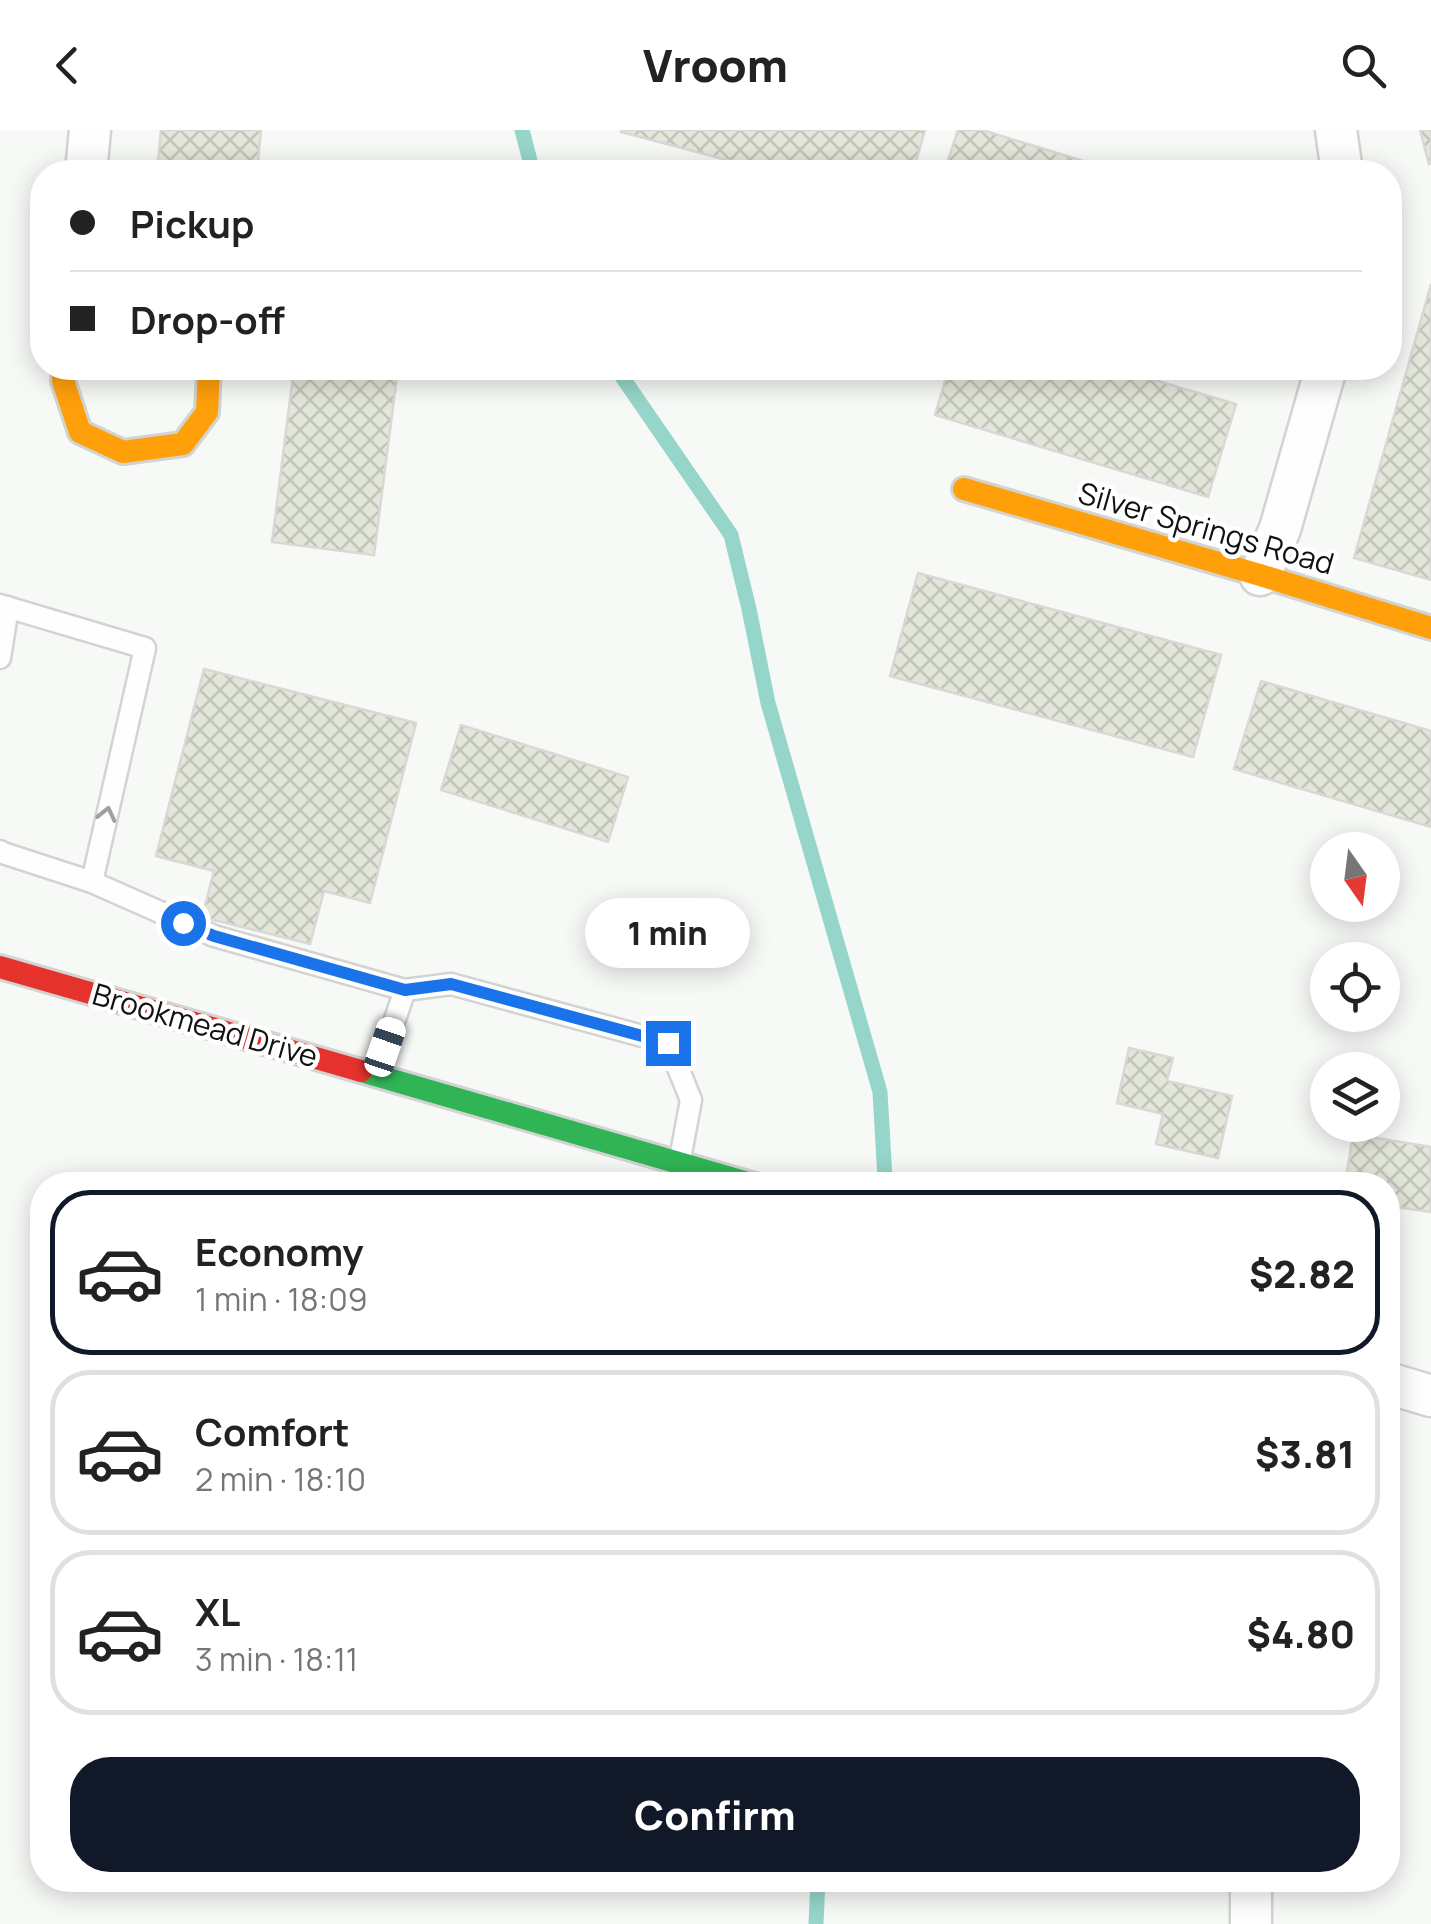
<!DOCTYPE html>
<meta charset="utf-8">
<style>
body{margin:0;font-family:Manrope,sans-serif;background:#f6f6f6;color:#222;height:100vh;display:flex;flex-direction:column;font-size:38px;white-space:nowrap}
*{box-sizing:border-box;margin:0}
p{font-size:32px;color:#767676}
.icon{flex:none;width:55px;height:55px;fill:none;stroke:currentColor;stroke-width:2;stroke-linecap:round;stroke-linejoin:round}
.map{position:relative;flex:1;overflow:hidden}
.drawer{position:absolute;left:30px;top:1042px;width:1370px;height:720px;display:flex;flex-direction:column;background:#fff;border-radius:40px;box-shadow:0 5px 25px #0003}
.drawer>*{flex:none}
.guide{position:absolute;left:30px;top:30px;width:1372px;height:220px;border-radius:40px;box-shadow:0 5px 25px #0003;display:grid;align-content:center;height:220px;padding:0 40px;background:#fff}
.needle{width:65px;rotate:166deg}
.buttons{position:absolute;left:1310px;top:702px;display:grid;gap:20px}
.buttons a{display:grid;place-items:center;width:90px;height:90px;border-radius:50%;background:#fff;box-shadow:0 5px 25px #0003;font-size:50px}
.end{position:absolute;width:45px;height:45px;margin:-22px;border:12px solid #1a73e8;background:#fff;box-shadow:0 0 0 5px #fff}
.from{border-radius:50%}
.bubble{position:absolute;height:70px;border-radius:35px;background:#fff;box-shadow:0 5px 25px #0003;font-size:32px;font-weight:800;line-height:70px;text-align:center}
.car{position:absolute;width:30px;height:60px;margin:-30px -15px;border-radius:12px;box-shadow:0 0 8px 2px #0007;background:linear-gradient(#fff 24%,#345 0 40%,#fff 0 76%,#345 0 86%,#fff 0)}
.guide b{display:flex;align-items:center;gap:35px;height:95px;font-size:38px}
.guide b+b{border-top:2px solid #e0e0e0}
.guide i{width:25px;height:25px;background:#222}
ul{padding:18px 0 0;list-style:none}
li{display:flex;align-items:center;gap:30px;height:165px;margin:0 20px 15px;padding:0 20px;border:5px solid #e0e0e0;border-radius:40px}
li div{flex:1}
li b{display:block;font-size:38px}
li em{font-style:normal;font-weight:800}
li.active{border-color:#111827}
li>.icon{width:90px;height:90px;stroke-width:1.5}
.cta{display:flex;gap:20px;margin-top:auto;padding:20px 40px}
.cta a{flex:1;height:115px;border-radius:40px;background:#111827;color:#fff;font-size:40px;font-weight:800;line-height:115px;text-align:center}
header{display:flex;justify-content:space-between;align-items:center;height:130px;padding:0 40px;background:#fff;font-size:45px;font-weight:800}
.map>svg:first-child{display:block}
</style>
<header><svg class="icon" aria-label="back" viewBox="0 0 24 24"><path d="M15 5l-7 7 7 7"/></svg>Vroom<svg class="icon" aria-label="search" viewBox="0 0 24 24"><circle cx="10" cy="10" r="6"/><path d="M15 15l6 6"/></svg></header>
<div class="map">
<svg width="1431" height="1794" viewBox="0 0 1431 1794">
<defs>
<pattern id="building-cross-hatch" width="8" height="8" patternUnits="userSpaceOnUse" patternTransform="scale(2.5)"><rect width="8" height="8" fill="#e3e7d9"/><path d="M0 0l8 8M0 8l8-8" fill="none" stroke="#c2c5b9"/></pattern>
</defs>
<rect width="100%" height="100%" fill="#f7f9f6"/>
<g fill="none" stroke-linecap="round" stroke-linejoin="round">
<!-- stream -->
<path stroke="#96d5c9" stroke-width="15" d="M522,0L533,42
M616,238L731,405L749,479L768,573L880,962L885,1049
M816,1794L818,1750"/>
</g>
<!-- building -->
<path fill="url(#building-cross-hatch)" stroke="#d8d9d7" stroke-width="2.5" d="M161,0H261L257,42H157Z
M622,0H925L913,42H772L621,2Z
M958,0H982L1119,42H944Z
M1420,0H1431V33L1429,34Z
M1431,154V450L1354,428Z
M294,238H398L374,425L272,412Z
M949,238H1114L1236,274L1208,367L935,285Z
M918,443L1221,525L1193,627L890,546Z
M204,539L416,593L370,773L324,761L310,814L202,787L214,741L156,726Z
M1261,551L1431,601V697L1234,639Z
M461,595L628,647L608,712L441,660Z
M1129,918L1173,928L1167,951L1232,966L1218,1028L1156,1014L1163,984L1117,973Z
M1353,1004L1431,1017V1082L1388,1076V1055H1345Z"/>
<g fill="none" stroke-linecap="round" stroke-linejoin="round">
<defs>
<path id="lane" d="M0,475L145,518L92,752L3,723L0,721
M0,528L8,477
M92,752L214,806L405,860L377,942
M405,860L451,854L668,913L691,970L680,1029"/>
<path id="street" d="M1336,0L1342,42
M86,42L90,0
M1260,445L1280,399L1326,238
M1388,1253L1431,1266
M1251,1750V1794"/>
<path id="fast" d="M361,941L755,1055"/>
<path id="slow" d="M64,238L63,251L80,302L123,322L183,314L207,282L209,238
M964,359L1260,445L1431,498"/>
<path id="jam" d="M0,837L361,941"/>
</defs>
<!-- lane casing -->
<use href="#lane" stroke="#d2d4d2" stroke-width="25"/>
<!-- street casing -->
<use href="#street" stroke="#d2d4d2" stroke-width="45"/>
<!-- fast casing -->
<use href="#fast" stroke="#d2d4d2" stroke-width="28"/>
<!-- slow casing -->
<use href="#slow" stroke="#d2d4d2" stroke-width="28"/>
<!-- jam casing -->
<use href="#jam" stroke="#d2d4d2" stroke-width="28"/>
<!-- lane -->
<use href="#lane" stroke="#fefefe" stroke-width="20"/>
<!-- street -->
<use href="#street" stroke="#fefefe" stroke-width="40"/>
<!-- fast -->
<use href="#fast" stroke="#30b455" stroke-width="22"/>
<!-- slow -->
<use href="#slow" stroke="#ff9f0a" stroke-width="22"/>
<!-- jam -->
<use href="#jam" stroke="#e5322d" stroke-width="22"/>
</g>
<!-- one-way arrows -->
<defs><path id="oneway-chevron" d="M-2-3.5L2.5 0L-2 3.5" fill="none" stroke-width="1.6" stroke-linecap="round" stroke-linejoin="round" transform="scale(2.5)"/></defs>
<use stroke="#9fa09f" href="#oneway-chevron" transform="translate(107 684) rotate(-77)"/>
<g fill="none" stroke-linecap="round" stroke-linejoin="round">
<!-- route -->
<path stroke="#1a73e8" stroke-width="12" d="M183,793L214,806L405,860L451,854L668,913"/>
</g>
<g text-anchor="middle" stroke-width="9" stroke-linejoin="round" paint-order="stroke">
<!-- street labels -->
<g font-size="30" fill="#101210" stroke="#fff">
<text transform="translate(1206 399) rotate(16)" y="10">Silver Springs Road</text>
<text transform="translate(205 896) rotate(16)" y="10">Brookmead Drive</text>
</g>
</g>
</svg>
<div class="buttons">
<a><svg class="needle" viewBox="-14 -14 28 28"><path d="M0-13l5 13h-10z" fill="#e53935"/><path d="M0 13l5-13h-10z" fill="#767676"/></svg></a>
<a><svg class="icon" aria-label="locate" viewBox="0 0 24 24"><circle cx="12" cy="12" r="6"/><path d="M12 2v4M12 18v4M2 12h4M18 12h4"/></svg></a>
<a><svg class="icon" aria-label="layers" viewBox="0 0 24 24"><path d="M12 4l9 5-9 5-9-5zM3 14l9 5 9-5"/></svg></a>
</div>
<i class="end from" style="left:183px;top:793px"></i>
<i class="end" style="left:668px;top:913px"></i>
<div class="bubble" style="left:585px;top:768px;width:165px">1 min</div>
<i class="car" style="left:385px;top:917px;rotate:19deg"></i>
<div class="guide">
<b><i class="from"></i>Pickup</b>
<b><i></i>Drop-off</b>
</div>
<section class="drawer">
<ul>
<li class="active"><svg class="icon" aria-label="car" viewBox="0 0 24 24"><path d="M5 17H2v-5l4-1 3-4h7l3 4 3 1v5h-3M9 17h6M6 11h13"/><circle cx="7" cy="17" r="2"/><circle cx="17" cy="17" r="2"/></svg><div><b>Economy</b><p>1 min · 18:09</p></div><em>$2.82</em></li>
<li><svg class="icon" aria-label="car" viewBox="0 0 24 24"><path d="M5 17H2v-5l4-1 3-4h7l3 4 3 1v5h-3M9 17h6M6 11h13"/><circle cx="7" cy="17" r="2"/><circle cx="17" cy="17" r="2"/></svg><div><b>Comfort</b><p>2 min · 18:10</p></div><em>$3.81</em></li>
<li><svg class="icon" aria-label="car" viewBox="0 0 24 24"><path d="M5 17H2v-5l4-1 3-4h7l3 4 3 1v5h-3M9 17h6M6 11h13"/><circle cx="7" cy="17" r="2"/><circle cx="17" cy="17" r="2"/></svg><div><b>XL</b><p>3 min · 18:11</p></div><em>$4.80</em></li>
</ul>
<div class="cta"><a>Confirm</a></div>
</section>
</div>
